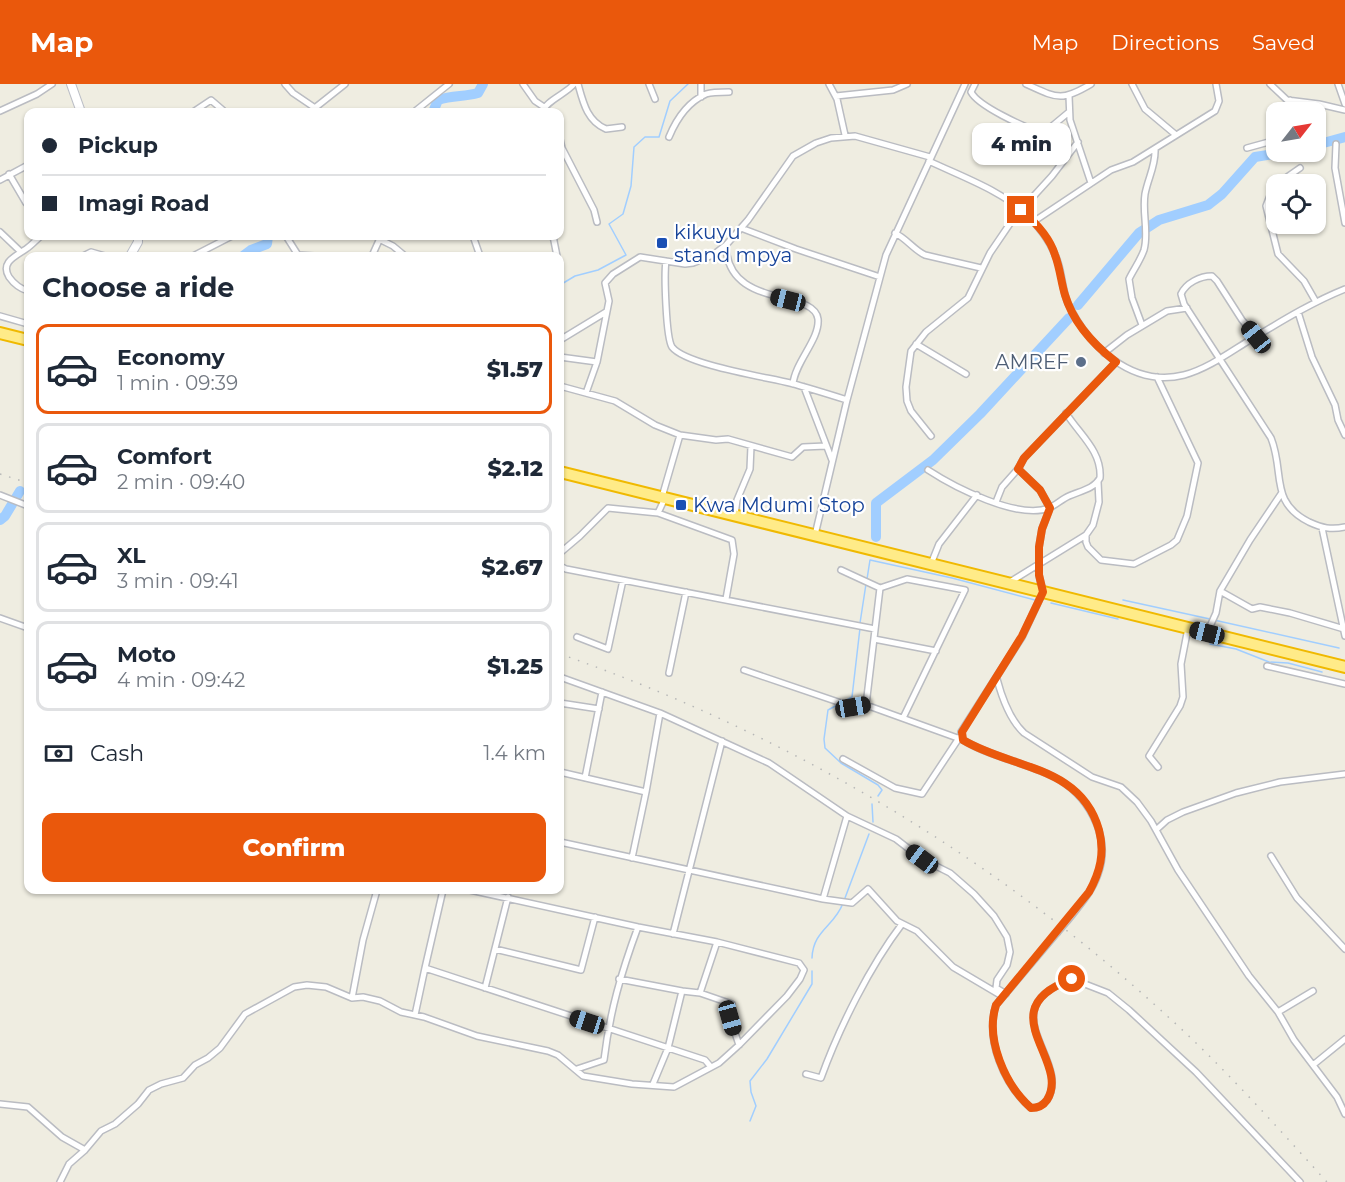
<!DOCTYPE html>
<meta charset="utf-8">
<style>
body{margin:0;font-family:Montserrat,sans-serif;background:#f6f6f7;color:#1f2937;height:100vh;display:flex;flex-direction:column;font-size:22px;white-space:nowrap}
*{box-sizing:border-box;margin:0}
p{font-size:20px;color:#747a83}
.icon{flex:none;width:33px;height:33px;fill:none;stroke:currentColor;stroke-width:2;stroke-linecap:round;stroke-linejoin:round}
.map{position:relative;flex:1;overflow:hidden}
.drawer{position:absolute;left:24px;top:168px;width:540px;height:642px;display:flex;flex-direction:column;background:#fff;border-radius:12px;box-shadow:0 2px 4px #0004}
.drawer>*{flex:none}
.hud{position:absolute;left:24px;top:24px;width:540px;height:132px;border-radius:12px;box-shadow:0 2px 4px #0004;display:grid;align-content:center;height:132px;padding:0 18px;background:#fff}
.needle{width:39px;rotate:59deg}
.fabs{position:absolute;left:1266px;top:18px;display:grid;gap:12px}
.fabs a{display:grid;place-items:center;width:60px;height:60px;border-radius:12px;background:#fff;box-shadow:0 2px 4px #0004;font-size:30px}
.end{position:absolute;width:27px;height:27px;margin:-14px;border:8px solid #ea580c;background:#fff;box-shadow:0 0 0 3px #fff}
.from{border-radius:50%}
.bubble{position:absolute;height:42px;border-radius:12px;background:#fff;box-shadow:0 2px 4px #0004;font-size:20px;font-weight:800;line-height:42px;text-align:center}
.car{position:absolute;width:18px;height:36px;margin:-18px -9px;border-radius:8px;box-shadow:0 0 4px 2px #0007;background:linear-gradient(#222 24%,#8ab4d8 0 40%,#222 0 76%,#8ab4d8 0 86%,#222 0)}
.hud b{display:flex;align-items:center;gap:21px;height:57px;font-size:22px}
.hud b+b{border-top:2px solid #e0e1e3}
.hud i{width:15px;height:15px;background:#1f2937}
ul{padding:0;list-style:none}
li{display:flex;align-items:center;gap:18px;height:90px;margin:0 12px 9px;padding:0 6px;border:3px solid #e0e1e3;border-radius:12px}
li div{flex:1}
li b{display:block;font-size:22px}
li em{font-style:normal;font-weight:800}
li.current{border-color:#ea580c}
li>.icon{width:54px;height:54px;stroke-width:1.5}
h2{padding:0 18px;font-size:27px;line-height:72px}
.pay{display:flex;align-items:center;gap:15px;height:66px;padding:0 18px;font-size:22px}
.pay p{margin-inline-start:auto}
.button{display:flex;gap:12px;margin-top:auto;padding:12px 18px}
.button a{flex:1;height:69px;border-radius:12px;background:#ea580c;color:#fff;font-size:24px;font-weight:800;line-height:69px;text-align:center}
header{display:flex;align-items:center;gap:36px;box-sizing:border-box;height:84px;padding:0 30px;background:#ea580c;color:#fff}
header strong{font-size:28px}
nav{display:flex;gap:33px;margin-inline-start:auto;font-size:21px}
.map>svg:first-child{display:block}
</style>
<header>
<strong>Map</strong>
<nav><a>Map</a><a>Directions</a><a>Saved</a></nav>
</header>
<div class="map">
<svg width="1345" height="1098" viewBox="0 0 1345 1098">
<rect width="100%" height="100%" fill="#efede1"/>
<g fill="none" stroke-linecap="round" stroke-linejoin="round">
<!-- stream -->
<path stroke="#a1ceff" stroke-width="1.5" d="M560,201L575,192L598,186L626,171L609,140L623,130L631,102L634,63L645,53H659L670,17L688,0
M867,495L870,476L952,494L1035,516
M1123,516L1210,535
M1051,519L1118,535
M1214,536L1339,564
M860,539L866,500
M1210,560L1236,565L1269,578L1288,579L1322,588
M843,618L852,613L860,544
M839,620L828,626L824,655L825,664L841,679L878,701L882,706L878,712
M872,720L873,738
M845,814L869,750
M812,874C813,846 835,842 843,819
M750,1037L756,1022L751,1008L750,997L767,975L812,900V887"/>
<!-- river -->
<path stroke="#a1ceff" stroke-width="10" d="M433,28L438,16C453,11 464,13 478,9L483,0
M1316,61L1345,53
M243,172L251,166L267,160L268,152
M1078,221L1139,149L1159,136L1208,121L1222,110L1255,73L1286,68
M0,436L5,432L20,407
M876,453V419L933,376L980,330L1069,234"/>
<defs>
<path id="street" d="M285,0L293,9L321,28
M523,0L535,17L544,23
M578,0C583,18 587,37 606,45L622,43
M649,0L655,15
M829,0L837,15L845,51
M975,0L971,8C978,22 1024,43 1040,48L1051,43L1069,28
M1026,0C1057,14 1061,18 1091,0
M1132,0L1145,25L1176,51
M1270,0L1287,16L1319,20L1345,26
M1338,0L1345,20
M836,12L893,6L907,0
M1069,12L1070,36L1091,99
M701,13V0
M1290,16L1294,28
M0,27L37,10L52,0
M193,28L211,16L225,28
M314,28L316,23L345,0
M414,28L449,0
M543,28C545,17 566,10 574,0
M669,53C676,36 688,18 706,10C712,8 722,8 729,8
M560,55L562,64L560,70
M1336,60L1335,84L1345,139
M562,64L594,126L597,138
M1247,64L1276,56
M929,77C960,92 1003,107 1028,132C1042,146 1054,163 1059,182C1062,193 1063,206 1067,217C1087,262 1132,304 1184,291C1206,285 1226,271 1245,259C1277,240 1310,219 1345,205
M9,90L26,119H28
M0,96L28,81
M1277,100L1300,84
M1276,101L1273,104L1266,122L1278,170L1304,197L1316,218
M1021,126L1052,92L1078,58
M1033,138L1111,86L1133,78L1215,27L1219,17L1216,0
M741,144L796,165L880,193
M0,148L21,168
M895,149C907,155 914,166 925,171L981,184
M286,152L298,171L314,172
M473,152L480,172
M553,152L557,172
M379,155L393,162L405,172
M726,161C727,226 814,204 818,235C820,255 795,278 793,300
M83,172L91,168L105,172
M193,172L232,152
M372,172L381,152
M666,177C664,190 666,254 672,263C686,281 766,293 790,299C809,304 828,310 847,316
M560,186V190
M28,207C21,205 14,200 9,193C0,178 16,172 26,165C32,161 36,156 41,152
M1298,228L1312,273L1335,321L1338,336L1345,351
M0,232L28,240
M1142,241L1132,214L1129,195C1134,185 1140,177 1144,166C1149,148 1142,129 1145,110C1148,94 1156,81 1155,65
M1256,253L1242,236L1217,197L1212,192C1200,192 1186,199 1181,210L1184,220L1271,354C1285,389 1269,418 1309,438C1322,444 1331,446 1345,443
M560,256L606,228
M916,260L966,290
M1104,269L1127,251L1167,227L1187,224
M560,273L597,278
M560,302L615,317L655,341L680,351L716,356L728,355L792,373L803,363L826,362
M804,303L832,376
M586,309L597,278L609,217L605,199L613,190L640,173L685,180L693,179L713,171L726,161L748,136L793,72L816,59L831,54L855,52L930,73
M931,352L911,327L907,317L906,303L911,267L926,248L968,214L990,169L1020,125
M1018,385L1040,406L1050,424L1042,445L1039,463V491L1043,508L1022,553L961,648L963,656C991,673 1023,678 1052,692C1087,709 1112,751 1098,790C1092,808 1079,822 1068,836
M928,386C954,403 1018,436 1049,424C1056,421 1062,415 1069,412C1080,407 1094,405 1100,394C1102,367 1079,350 1066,329
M1098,398L1099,418L1093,441L1086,451V458L1088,463L1101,476L1134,480L1171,461L1177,456L1187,432L1198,379L1157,293
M0,411L28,422
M662,413L680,351
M996,418L1002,403L1018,385L1024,374L1116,278
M658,429L665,414
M735,431L737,416L750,385L751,362
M1322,444L1345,552
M815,451L847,316L886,171L965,0
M560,469L580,452L608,424L658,429L732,456L734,470L726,515
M931,480L939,460L977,411
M560,482L566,485L875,545
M841,486L880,504L907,495L965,506L903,634
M1010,498L1086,451
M1220,507L1252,525L1260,523L1290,529L1344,545
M0,534L28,544
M1207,549L1216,529L1220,507L1250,456L1281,410
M577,553L608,565L623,496
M874,555L936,567
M1267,582L1345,600
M744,586L853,623L866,621L963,656
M669,589L686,508
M560,593L660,629L769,679L847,732L896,755L922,775L950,789L974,810L994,832L1007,853L1010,868L1007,881L997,896L996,904L1006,910
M997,595C1002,614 1010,636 1024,649L1092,693L1121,703L1137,718L1151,737L1178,786L1249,892L1278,928L1294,956L1337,1013L1345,1030
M560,619L599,625
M866,621L880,504
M843,675L895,704L922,710L959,654
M1158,683L1149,672L1180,622L1183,613L1181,580L1188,544
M560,688L646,708L660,629
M585,694L602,608
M1156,746L1167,736L1183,728L1236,709L1280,698L1345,690
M560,758L823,815L852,819L868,805L897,837L917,847L953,883L1002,912
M1271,772L1297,814L1345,865
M632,774L646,708
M443,806L425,884L705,976L711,983
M823,815L847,732
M1057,849L996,921C985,956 1004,1001 1031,1024C1038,1024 1042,1022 1047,1016C1073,976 987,926 1072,895L1108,909L1129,926L1196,988L1300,1098
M673,850L722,657
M495,865L581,886L595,833
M619,895L682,907L668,964L653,1000
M485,904L508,813
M682,907L700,909L717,858
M700,909L732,920L730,934L739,961
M352,914L363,856L377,806
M1278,928L1313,907
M415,931L425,884
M1313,981L1345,955
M577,985L604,976C610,927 621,889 638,843
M806,990L821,994C839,944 870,882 902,840
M0,1020L28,1023L62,1053L85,1066
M60,1098L69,1080L85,1066L101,1047L115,1040L138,1020L149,1006L161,1000L183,994L195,981L208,974L220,964L245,930L294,903L307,901L326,903L352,914L363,913L380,917L401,928L424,933L477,952L548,967L558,971L583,992L632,1000L674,1003L719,979L739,961L787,912L800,895L804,886L799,879L717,858L638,843L470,806"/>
<path id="secondary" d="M71,0L81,28
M130,172L138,158V152"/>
<path id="highway" d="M0,249L28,256
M560,388L1345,583"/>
</defs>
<!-- street casing -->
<use href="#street" stroke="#babcc2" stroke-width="8"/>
<!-- secondary casing -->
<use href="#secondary" stroke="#bcbfc7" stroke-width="10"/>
<!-- highway casing -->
<use href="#highway" stroke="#f0b900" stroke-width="14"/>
<!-- street -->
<use href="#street" stroke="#fff" stroke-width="5"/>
<!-- secondary -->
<use href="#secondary" stroke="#fff" stroke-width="8"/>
<!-- highway -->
<use href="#highway" stroke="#ffeb88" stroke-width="10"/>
<!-- rail -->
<path stroke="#b6b7b7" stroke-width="1.5" stroke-dasharray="1.5 8" stroke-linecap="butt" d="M0,390L28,399
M560,570C784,648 992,771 1166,931C1224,983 1275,1041 1327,1098"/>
<defs>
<path id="street-bridge" d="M1057,849L1068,836"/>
</defs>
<!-- street-bridge casing -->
<use href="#street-bridge" stroke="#babcc2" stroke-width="8" stroke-linecap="butt"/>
<!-- street-bridge -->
<use href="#street-bridge" stroke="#fff" stroke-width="5"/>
</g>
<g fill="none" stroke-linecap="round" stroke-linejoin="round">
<!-- route -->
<path stroke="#ea580c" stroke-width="8" d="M1021,126C1034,137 1050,154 1055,171C1060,184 1061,198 1065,211C1073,238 1094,261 1116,278L1024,374L1018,385L1040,406L1050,424L1042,445L1039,463V491L1043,508L1022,552L962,648L963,656C1011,685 1081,681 1099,746C1105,769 1100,788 1089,808L996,921C985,955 1005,1001 1031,1024C1038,1024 1043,1022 1047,1016C1072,977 987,926 1072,895"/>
</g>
<!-- markers -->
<g fill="#1a4fb4" stroke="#fff" stroke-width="2">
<rect x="656" y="153" width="12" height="12" rx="3"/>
<rect x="675" y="415" width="12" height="12" rx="3"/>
</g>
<circle fill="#5c6f8a" stroke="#fff" stroke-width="2" cx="1081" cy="278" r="6"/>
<g text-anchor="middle" stroke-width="4.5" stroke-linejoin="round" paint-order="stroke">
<!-- transit labels -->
<g font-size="20" fill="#164399" stroke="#fff" text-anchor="start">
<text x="674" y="155">kikuyu<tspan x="674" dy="23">stand mpya</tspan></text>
<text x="693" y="428">Kwa Mdumi Stop</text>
</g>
<!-- service labels -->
<g font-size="20" fill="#4e5e75" stroke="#fff" text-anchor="end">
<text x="1069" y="285">AMREF</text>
</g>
</g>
</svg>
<div class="fabs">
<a><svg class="needle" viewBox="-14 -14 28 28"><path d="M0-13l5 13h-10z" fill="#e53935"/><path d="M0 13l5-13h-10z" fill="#747a83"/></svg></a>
<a><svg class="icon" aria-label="locate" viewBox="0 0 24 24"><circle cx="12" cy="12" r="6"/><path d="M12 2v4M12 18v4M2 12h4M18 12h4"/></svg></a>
</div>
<i class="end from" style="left:1072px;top:895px"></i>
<i class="end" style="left:1021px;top:126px"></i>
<div class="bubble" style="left:972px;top:39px;width:99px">4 min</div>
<i class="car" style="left:788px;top:216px;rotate:284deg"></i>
<i class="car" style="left:1256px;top:253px;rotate:321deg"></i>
<i class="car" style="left:1207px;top:549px;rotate:284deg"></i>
<i class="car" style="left:853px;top:623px;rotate:80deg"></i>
<i class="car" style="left:922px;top:775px;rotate:307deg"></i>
<i class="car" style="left:730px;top:934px;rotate:164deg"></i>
<i class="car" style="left:587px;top:938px;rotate:288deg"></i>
<div class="hud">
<b><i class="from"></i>Pickup</b>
<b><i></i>Imagi Road</b>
</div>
<section class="drawer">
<h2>Choose a ride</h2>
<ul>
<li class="current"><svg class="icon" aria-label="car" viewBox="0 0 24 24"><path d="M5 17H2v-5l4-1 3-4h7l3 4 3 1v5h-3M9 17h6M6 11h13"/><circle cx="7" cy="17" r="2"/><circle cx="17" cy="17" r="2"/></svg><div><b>Economy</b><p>1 min · 09:39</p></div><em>$1.57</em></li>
<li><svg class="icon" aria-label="car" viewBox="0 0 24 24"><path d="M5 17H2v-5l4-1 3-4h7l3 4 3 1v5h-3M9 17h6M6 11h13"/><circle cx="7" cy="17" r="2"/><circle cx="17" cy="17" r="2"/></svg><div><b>Comfort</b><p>2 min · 09:40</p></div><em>$2.12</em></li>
<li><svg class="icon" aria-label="car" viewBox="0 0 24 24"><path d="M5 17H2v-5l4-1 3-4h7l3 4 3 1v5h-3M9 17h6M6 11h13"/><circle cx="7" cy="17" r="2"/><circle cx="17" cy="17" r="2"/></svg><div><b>XL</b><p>3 min · 09:41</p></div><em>$2.67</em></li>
<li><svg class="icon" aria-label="car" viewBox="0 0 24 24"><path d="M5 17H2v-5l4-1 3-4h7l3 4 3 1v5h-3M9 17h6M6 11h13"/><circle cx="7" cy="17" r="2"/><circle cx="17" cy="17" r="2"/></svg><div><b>Moto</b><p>4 min · 09:42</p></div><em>$1.25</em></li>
</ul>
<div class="pay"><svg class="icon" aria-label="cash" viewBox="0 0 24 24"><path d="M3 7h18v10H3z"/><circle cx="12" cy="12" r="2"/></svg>Cash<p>1.4 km</p></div>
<div class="button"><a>Confirm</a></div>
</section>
</div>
